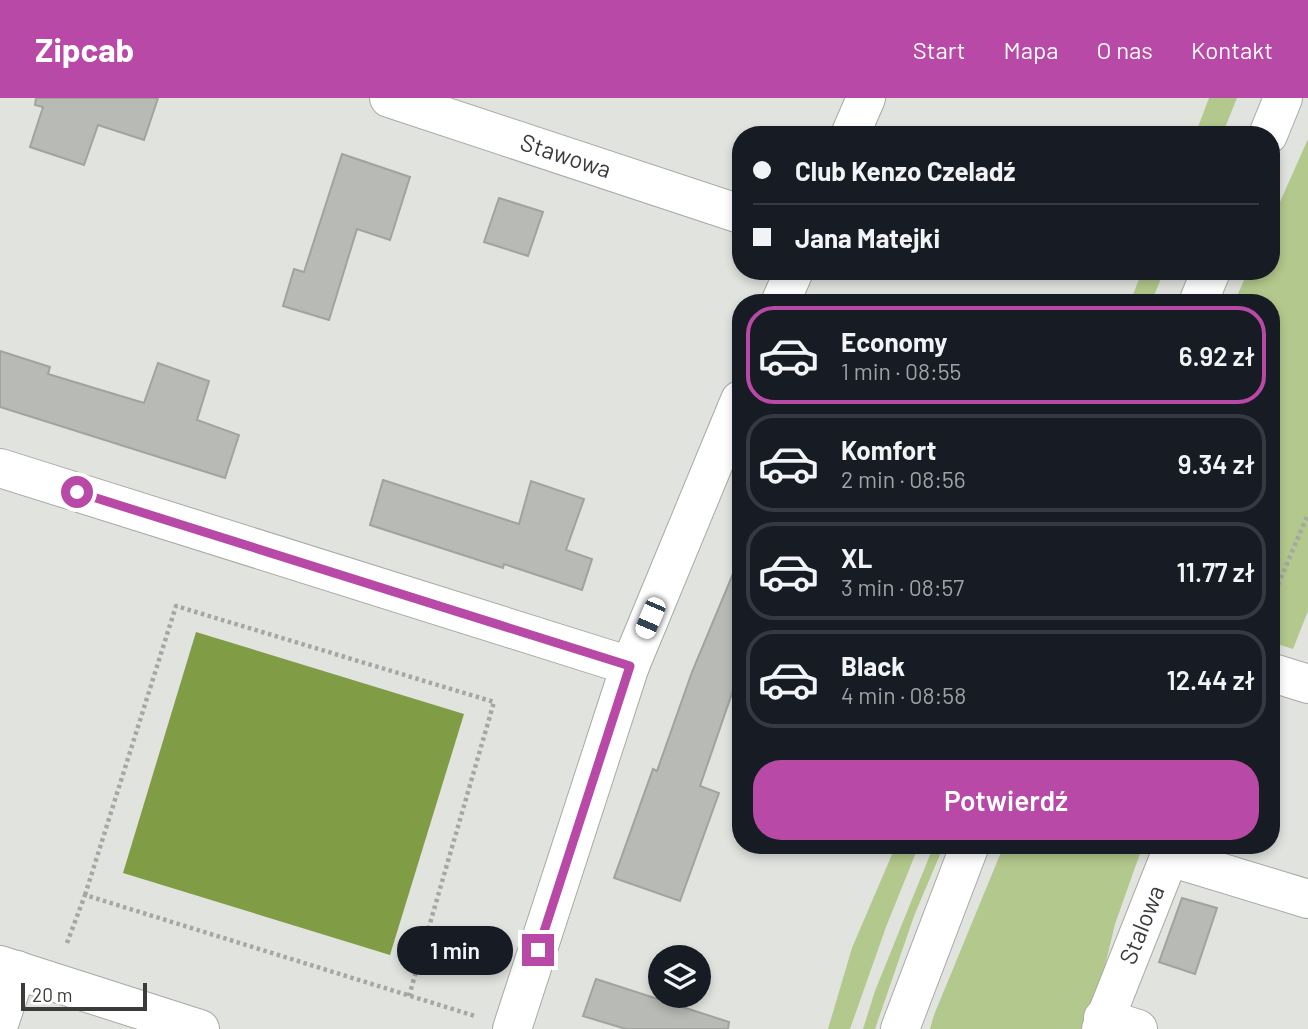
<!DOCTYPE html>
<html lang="pl">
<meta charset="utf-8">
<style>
body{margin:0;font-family:Barlow,sans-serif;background:#20242c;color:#f1f3f6;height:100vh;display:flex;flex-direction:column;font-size:26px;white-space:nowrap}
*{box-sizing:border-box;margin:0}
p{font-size:23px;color:#9ea1a6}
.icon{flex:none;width:38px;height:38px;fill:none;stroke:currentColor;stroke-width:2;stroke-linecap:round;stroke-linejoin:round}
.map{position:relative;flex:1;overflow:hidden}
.sheet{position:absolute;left:732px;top:196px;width:548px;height:560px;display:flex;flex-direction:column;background:#171b24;border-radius:28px;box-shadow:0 4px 10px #0003}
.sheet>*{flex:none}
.hud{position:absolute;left:732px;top:28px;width:548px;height:154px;border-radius:28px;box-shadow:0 4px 10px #0003;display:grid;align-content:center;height:154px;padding:0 21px;background:#171b24}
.tools{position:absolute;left:648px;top:847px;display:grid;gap:14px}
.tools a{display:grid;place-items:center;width:63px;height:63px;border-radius:50%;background:#171b24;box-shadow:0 4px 10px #0003;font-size:35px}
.scale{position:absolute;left:21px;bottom:18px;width:126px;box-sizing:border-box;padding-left:7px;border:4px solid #3b3c3a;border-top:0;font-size:19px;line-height:24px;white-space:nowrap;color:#3b3c3a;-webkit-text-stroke:5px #fff;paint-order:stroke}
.end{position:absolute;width:32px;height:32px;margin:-16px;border:9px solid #b849a7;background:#fff;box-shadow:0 0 0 4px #fff}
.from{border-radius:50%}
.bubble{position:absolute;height:49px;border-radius:24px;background:#171b24;box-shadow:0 4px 10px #0003;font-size:23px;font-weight:600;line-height:49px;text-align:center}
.car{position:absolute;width:21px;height:42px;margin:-21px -10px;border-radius:9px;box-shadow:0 0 5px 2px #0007;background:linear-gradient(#fff 24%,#345 0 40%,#fff 0 76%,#345 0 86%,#fff 0)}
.hud b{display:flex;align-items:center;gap:24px;height:66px;font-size:26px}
.hud b+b{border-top:2px solid #363941}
.hud i{width:18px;height:18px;background:#f1f3f6}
ul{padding:12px 0 0;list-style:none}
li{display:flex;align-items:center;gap:21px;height:98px;margin:0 14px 10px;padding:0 7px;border:4px solid #363941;border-radius:28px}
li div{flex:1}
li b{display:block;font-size:26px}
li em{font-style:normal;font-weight:600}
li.selected{border-color:#b849a7}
li>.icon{width:63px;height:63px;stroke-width:1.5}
.button{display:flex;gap:14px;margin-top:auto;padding:14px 21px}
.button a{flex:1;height:80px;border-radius:28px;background:#b849a7;color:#fff;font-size:28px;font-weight:600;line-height:80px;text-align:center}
header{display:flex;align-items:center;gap:42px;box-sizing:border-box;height:98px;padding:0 35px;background:#b849a7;color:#fff}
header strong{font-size:33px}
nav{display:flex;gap:38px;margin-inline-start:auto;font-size:24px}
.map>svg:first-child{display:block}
</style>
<header>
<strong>Zipcab</strong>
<nav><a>Start</a><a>Mapa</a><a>O nas</a><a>Kontakt</a></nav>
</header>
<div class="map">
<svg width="1308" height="931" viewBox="0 0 1308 931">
<rect width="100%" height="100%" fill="#e1e3de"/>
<!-- green -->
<path fill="#b3c88c" d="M1209,0H1237L1222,37H1195Z
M1308,41V513L1293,551L1271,544L1270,205H1234L1248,173H1270L1271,124Z
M1142,173H1164L1151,205H1130Z
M896,747H919L886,829L850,931H828L852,850Z
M934,747H944L914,818L875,931H863L875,893Z
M1004,747H1143L1115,826L1090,931H930L934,917Z"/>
<!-- water -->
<path fill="#809c44" d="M196,534L464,616L390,857L123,775Z"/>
<!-- building -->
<path fill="#b8bab5" stroke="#a1a39e" stroke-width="2" d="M36,0H158L144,42L98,27L84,67L30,49L43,9L35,7Z
M342,56L410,79L390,142L357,131L329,222L283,208L294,171L304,174Z
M499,100L543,114L528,158L484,144Z
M0,253L50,269L48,276L144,305L158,265L209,283L197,322L239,337L225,380L0,309Z
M383,382L519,426L531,383L584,401L566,452L592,461L582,492L504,466L503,470L370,427Z
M740,459V572L700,688L719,695L680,803L614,780L653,671L657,673L692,574Z
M1182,800L1217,810L1195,876L1159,864Z
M596,881L729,924L728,931H626L583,918Z"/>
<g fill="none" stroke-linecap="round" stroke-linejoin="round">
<defs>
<g id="minor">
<path id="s1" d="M389,0L740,116"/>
<path d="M850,37L866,0"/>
<path d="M1268,37L1283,0"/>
<path d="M780,205L794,173"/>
<path d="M1198,205L1211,173"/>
<path d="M0,370L630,568"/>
<path d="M1270,574L1308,586"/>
<path d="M1170,759L1308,801"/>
<path d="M0,867L200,931"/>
<path d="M1103,920L1138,931"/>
<path d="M0,923L17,872"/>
<path d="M512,931L630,568L740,302"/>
<path d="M900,931L970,747"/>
<path id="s2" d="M1101,931L1174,747"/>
</g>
</defs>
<!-- minor casing -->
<use href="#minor" stroke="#a8aaa5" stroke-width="40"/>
<!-- path -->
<path stroke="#a6a7a3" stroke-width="4.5" stroke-dasharray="3.5 3.5" stroke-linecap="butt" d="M1270,506L1308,416
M85,797L176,508L494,604L409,898
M67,845L85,797L475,918"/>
<!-- minor -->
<use href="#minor" stroke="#fff" stroke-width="38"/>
</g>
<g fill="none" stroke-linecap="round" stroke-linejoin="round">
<!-- route -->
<path stroke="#b849a7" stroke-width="9" d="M77,394L630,568L538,852"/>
</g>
<g text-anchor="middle" stroke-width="5" stroke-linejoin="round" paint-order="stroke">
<!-- street labels -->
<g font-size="24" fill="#3b3c3a" stroke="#fff">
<text dy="8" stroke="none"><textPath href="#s1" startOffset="186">Stawowa</textPath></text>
<text dy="8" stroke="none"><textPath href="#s2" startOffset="112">Stalowa</textPath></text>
</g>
</g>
</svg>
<div class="tools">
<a><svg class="icon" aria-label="layers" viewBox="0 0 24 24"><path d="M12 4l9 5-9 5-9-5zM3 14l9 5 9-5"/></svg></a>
</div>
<div class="scale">20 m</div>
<i class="end from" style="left:77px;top:394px"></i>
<i class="end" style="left:538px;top:852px"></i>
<div class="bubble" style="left:397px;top:828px;width:116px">1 min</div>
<i class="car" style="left:650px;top:520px;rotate:203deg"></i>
<div class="hud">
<b><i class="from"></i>Club Kenzo Czeladź</b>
<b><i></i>Jana Matejki</b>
</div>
<section class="sheet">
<ul>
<li class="selected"><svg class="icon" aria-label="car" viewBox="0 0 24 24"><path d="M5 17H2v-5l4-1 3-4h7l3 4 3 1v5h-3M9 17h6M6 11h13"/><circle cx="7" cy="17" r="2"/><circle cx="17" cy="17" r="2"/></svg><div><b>Economy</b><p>1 min · 08:55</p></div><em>6.92 zł</em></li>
<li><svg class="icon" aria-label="car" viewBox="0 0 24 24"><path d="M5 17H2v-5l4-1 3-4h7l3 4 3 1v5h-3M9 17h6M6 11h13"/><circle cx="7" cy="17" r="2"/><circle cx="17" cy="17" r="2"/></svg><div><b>Komfort</b><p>2 min · 08:56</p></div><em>9.34 zł</em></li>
<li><svg class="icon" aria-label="car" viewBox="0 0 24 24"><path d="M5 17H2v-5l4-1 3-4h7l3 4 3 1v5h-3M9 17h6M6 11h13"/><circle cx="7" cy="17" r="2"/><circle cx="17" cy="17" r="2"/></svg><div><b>XL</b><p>3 min · 08:57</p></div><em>11.77 zł</em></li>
<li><svg class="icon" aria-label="car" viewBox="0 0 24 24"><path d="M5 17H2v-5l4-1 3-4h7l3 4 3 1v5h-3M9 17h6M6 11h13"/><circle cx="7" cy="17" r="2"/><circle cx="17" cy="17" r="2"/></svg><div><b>Black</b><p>4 min · 08:58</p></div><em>12.44 zł</em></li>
</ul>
<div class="button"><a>Potwierdź</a></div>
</section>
</div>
